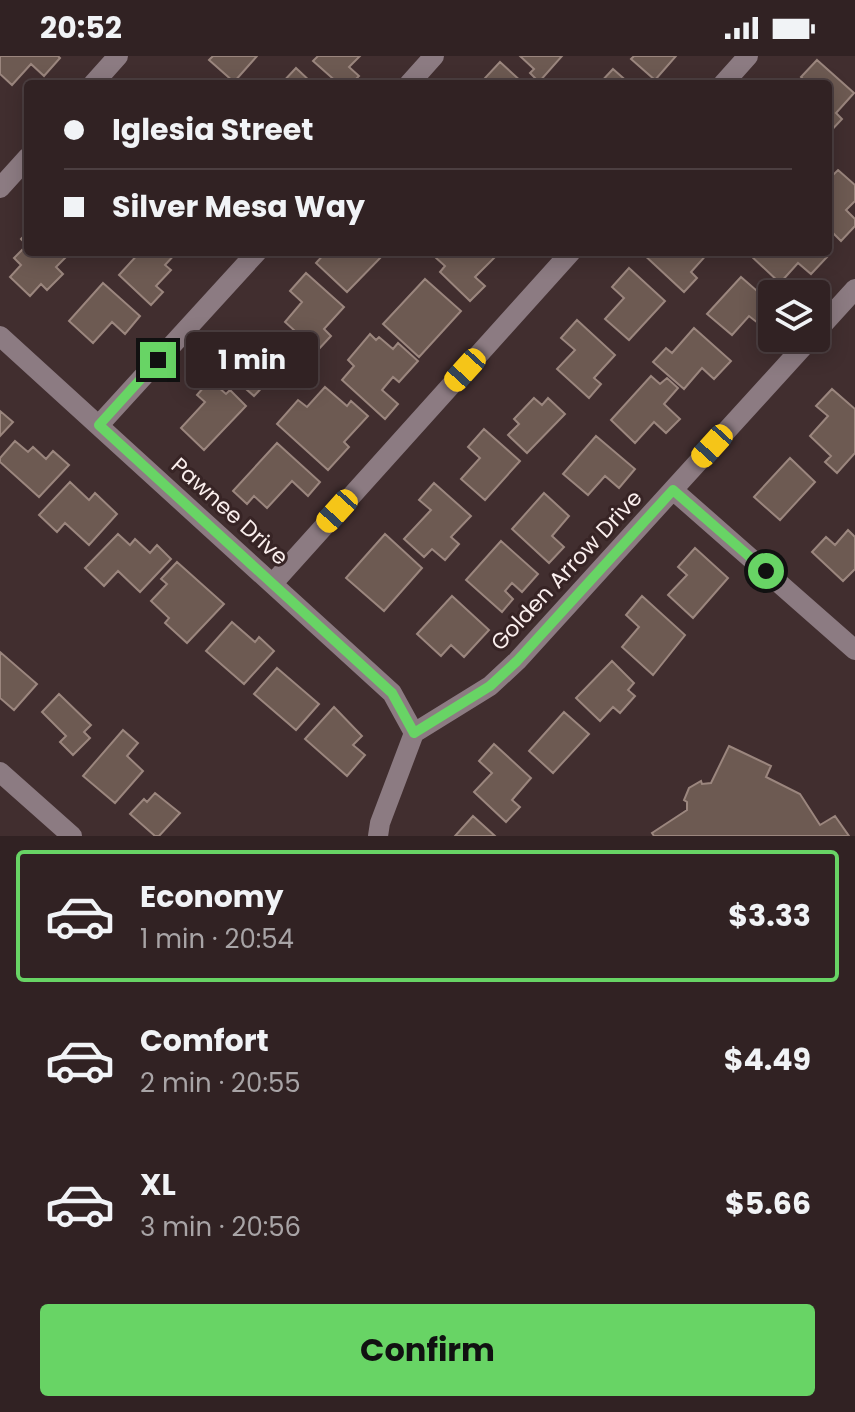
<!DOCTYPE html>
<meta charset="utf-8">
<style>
body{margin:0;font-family:Poppins,sans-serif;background:#3d2f30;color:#f1f3f6;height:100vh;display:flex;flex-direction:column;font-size:30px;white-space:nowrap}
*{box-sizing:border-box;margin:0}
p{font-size:26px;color:#a8a4a6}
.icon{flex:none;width:44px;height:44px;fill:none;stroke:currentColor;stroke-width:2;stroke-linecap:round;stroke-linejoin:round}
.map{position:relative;height:780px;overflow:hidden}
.sheet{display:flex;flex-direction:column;background:#312223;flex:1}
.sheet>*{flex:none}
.top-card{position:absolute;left:24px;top:24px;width:808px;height:176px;border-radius:8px;box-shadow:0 4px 20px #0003,0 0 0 2px #4c3f41;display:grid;align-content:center;height:176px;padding:0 40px;background:#312223}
.controls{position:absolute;left:758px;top:224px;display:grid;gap:16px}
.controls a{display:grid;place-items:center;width:72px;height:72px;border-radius:8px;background:#312223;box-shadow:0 4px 20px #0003,0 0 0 2px #4c3f41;font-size:40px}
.end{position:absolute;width:36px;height:36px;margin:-18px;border:10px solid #68d465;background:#111;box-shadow:0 0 0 4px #111}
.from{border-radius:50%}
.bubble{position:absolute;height:56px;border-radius:8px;background:#312223;box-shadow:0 4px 20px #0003,0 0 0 2px #4c3f41;font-size:26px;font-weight:700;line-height:56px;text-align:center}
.car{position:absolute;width:24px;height:48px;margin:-24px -12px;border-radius:10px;box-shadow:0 0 6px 2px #0007;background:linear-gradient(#f5c518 24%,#345 0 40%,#f5c518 0 76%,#345 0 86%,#f5c518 0)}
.top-card b{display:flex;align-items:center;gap:28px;height:76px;font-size:30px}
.top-card b+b{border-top:2px solid #4c3f41}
.top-card i{width:20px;height:20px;background:#f1f3f6}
ul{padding:14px 0 0;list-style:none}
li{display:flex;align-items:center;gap:24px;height:132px;margin:0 16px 12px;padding:0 24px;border:4px solid transparent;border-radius:8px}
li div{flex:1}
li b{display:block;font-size:30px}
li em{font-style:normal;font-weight:700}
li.current{border-color:#68d465}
li>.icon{width:72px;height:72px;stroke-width:1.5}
.button{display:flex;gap:16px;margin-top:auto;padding:16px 40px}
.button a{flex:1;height:92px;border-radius:8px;background:#68d465;color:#111;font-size:32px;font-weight:700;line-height:92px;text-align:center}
.status{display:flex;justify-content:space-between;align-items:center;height:56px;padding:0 40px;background:#312223;direction:ltr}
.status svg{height:22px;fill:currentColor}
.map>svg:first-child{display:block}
</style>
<div class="status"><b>20:52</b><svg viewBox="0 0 49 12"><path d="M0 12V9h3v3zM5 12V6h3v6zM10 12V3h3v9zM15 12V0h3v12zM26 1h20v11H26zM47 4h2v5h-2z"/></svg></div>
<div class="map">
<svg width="855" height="780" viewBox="0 0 855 780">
<rect width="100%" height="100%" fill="#412e2f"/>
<!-- building -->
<path fill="#6d5a52" stroke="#9b867e" stroke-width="2" d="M0,0H58L60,2L44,20L31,8L12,29L0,18Z
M213,0H257L234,26L209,4Z
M318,0H360L349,11L359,20L351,28H339L313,5Z
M520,0H562L539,26L530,17L534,13Z
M634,0H676L655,24L631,3Z
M817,4L854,37L836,57L842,63L828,78V28H808L801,21Z
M500,6L524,28H493L485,22Z
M296,12L313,28H281Z
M613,13L630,28H599Z
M838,114L855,129V145L846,154L855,163V170L841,185L828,172V124Z
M28,176V196H63L67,200L56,211L63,218L47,234L41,228L30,240L10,221L21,209L14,202L27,189L21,183Z
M140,196H177L165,209L171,214L156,230L163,236L151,249L119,219Z
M326,196L338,199L341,196H386L347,236L316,207Z
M440,196H498L499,197L475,221L485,230L470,245L440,216L445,210L435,201Z
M641,196H659L663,200L667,196H709L691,216L697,222L684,236Z
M753,196H822L827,201L811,218L798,207L780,227L750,199Z
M629,212L665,245L629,284L605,263L624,242L612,231Z
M306,217L344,251L324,273L331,280L317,295L285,266L302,246L290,235Z
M741,221L772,248V261L763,271L749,260L732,279L707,258Z
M425,223L461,255L419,301L383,268Z
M103,227L140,260L125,278L112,266L93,287L69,265Z
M577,264L615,299L594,322L601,328L589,342L557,313L575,294L561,282Z
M694,272L731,305L714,323L702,312L684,333L653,306L666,292L672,297Z
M370,278L376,284L379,281L393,293L398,287L418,305L399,326L393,321L382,334L398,348L385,363L342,324L354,310L348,304Z
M270,280L298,305L276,329L270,323L254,340L222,312L237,296L247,306Z
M651,320L660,328L667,322L678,332L664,348L680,363L666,377L654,366L635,387L611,364Z
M210,324L226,338L230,334L246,350L204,394L181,372L205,346L197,339Z
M325,331L347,350L351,345L368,360L344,386L349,391L328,414L277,368L298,344L307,351Z
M832,333L855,353V397L837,417L825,406L831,400L810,380L828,360L816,350Z
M534,342L542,349L548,342L565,358L527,397L508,379L519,368L514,363Z
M0,355L13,366L0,380Z
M484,373L520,405L485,444L461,423L480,402L468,391Z
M596,380L635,413L619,432L605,420L588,439L563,418Z
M15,385L28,396L33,391L46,403L53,395L69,409L39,441L0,406V402Z
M277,387L320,426L308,440L292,425L267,452L254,440L247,448L233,435Z
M790,402L815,426L780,464L754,441Z
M70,426L89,444L95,437L117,458L89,489L65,467L57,476L39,459Z
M434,427L471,460L451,481L459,488L445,504L432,493L424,501L404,483L431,454L419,444Z
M544,437L569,460L552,480L564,491L549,507L512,473Z
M848,474L855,481V513L843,525L812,496L826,481L835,489Z
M118,478L130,489L135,483L150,497L157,489L171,503L140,536L118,515L104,530L85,512Z
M385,478L422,512L384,555L346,522Z
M501,485L538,518L522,536L512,527L505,535L513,543L502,556L466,524Z
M695,492L728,522L693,562L668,539L687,519L678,511Z
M177,506L224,548L187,587L165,567L169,562L151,545L167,528L161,523Z
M452,540L489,574L464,601L451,589L441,600L417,578Z
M642,540L685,579L653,619L622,591L639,571L626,559Z
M232,566L255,586L259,581L274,595L244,628L206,595Z
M0,596L37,628L14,654L0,642Z
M612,605L634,627L628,634L635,640L620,657L613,651L600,665L576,642Z
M277,612L319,648L296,674L254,638Z
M59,638L91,669L84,676L90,682L73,699L60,686L66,680L42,656Z
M334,651L362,680L353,689L365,699L347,720L305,683Z
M564,656L589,678L553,717L529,695Z
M123,674L138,687L127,700L143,715L115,747L83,720Z
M494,688L531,722L512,744L520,751L506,766L474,736L492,717L479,705Z
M729,690L771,710L766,721L800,738L820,769L835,760L849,780H654L652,777L687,754V746L684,744L689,732L701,725L702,728L711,727Z
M155,737L180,757L159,780H155L130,758L144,743L147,746Z
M473,760L495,780H455Z"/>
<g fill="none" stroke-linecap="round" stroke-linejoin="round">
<!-- minor -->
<path stroke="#8c7b82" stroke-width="20" d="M93,28L118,0
M409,28L434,0
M723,28L748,0
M0,132L28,101
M816,276L855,233
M0,280L392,637L414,677
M99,369L257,196
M673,434L855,594
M274,526L571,196
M0,716L72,780
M378,780L380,767L414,677L490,630L517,605L811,282"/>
</g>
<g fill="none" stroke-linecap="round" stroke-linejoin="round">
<!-- route -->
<path stroke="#68d465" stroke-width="10" d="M158,304L99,369L392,637L414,677L490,630L517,605L673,434L766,515"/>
</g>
<g text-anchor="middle" stroke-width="6" stroke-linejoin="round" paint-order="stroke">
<!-- street labels -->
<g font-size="22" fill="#faeeed" stroke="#372425">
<text transform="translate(230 455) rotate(42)" y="8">Pawnee Drive</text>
<text transform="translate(566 514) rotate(-47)" y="8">Golden Arrow Drive</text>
</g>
</g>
</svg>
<div class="controls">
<a><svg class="icon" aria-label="layers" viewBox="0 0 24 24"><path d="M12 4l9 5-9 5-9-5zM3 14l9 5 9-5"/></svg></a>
</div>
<i class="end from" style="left:766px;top:515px"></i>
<i class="end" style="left:158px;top:304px"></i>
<div class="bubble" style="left:186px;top:276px;width:132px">1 min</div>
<i class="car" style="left:465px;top:314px;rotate:222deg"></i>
<i class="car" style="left:712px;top:390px;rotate:222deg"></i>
<i class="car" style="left:337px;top:455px;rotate:222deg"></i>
<div class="top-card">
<b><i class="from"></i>Iglesia Street</b>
<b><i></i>Silver Mesa Way</b>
</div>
</div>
<section class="sheet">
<ul>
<li class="current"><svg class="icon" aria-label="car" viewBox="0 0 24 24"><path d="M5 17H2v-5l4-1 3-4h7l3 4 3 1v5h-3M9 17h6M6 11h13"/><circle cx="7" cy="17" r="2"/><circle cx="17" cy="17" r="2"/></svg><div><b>Economy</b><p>1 min · 20:54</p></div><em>$3.33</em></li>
<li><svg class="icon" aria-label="car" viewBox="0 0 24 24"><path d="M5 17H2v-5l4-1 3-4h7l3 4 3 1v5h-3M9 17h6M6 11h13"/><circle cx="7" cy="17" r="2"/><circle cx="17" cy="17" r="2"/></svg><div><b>Comfort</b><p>2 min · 20:55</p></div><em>$4.49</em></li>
<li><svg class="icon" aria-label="car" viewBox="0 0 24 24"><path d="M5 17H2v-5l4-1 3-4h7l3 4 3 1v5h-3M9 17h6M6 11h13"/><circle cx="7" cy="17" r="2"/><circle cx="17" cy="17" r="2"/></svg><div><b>XL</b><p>3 min · 20:56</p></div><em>$5.66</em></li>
</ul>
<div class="button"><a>Confirm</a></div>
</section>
